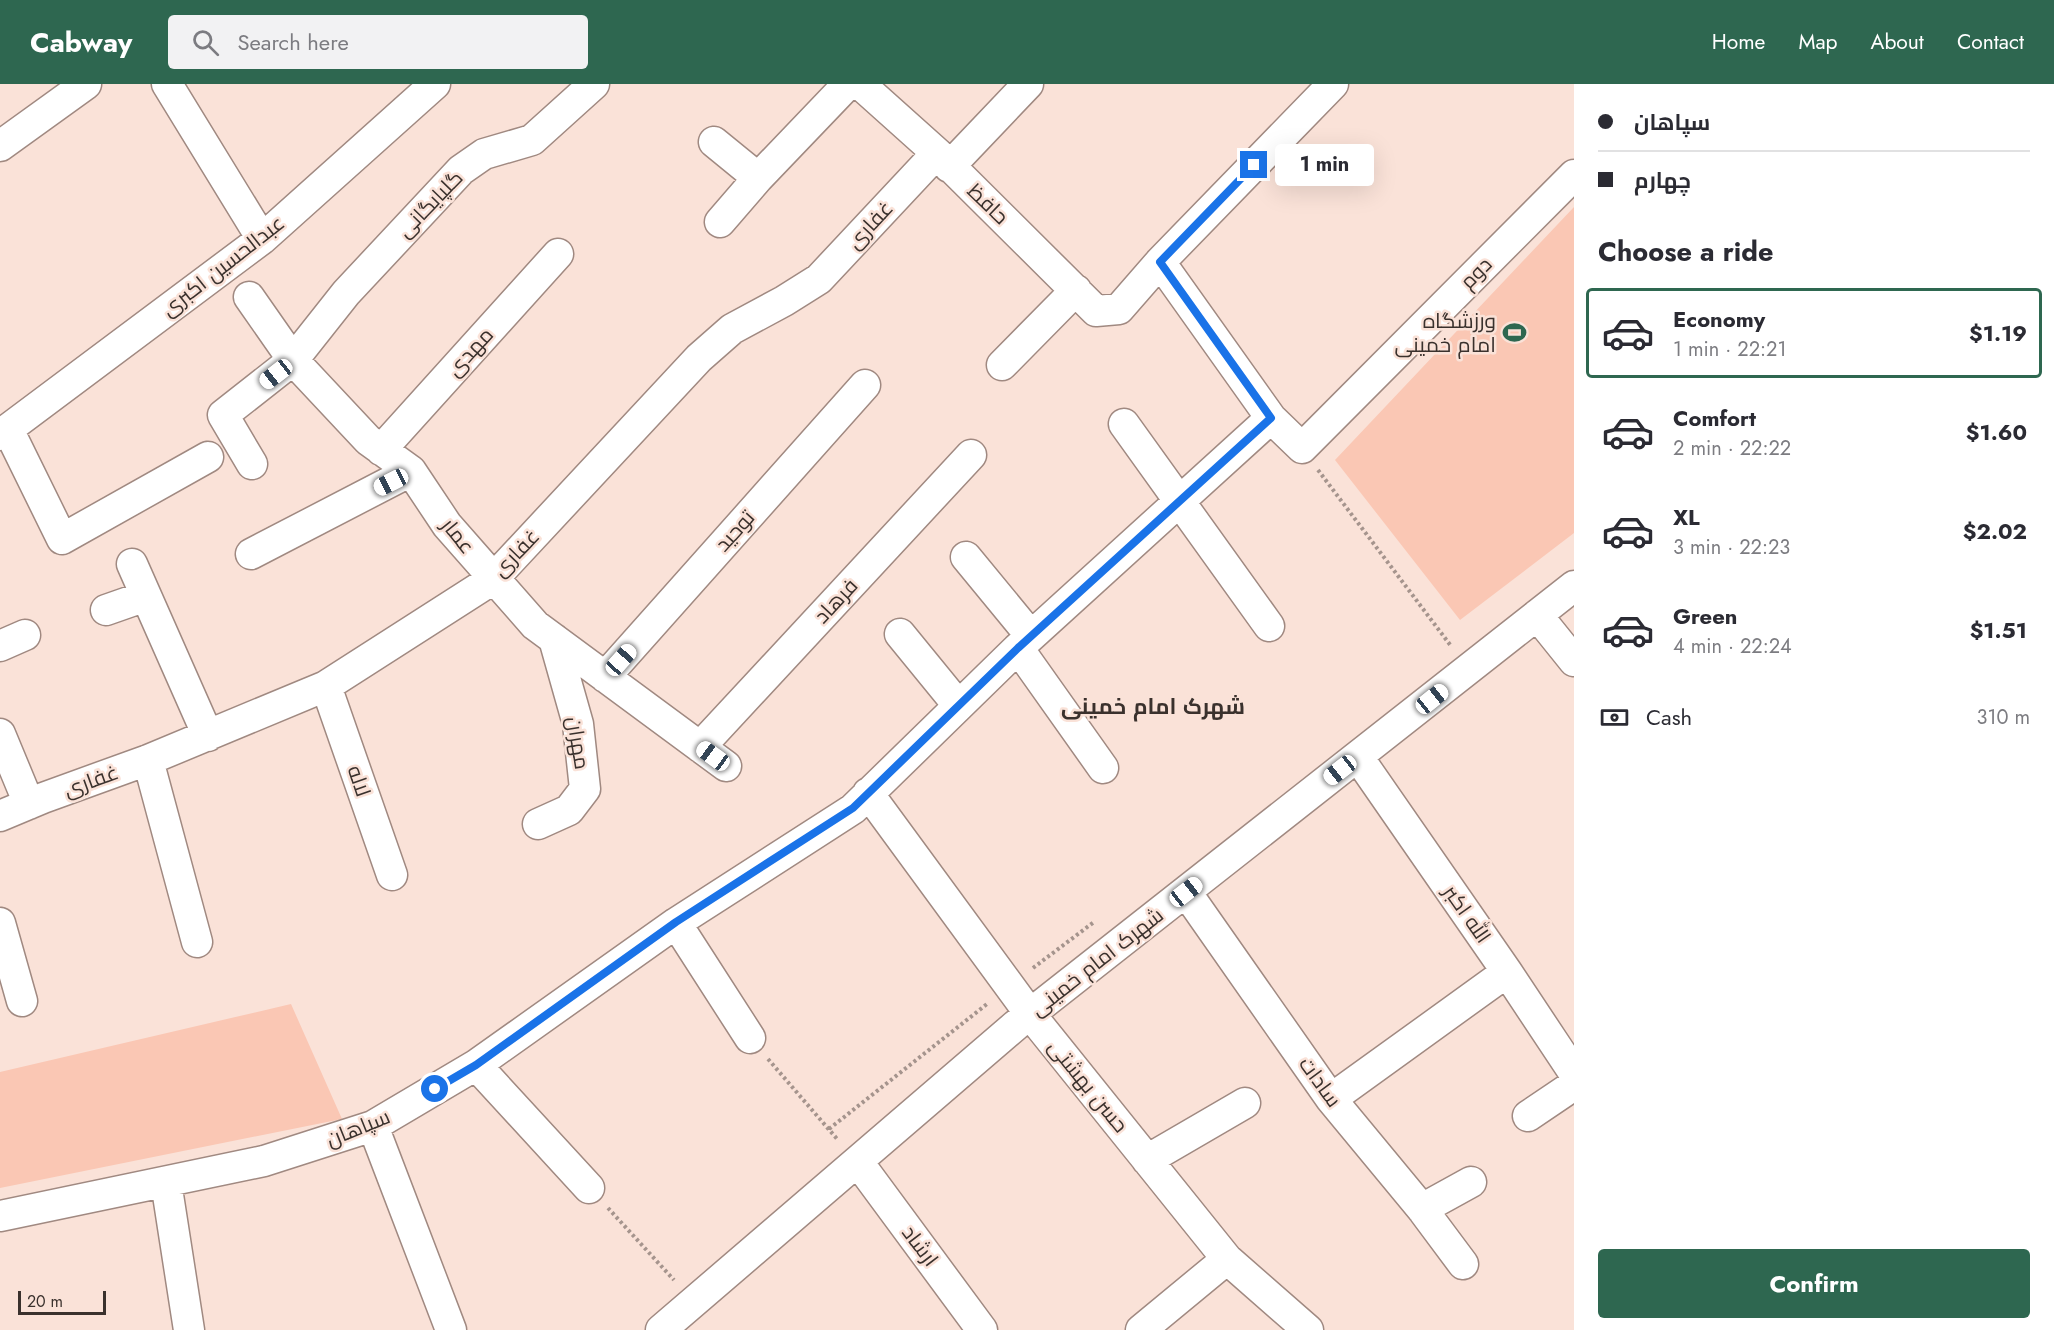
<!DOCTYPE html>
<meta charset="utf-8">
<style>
body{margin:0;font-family:Jost,Cairo,sans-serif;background:#f2f2f3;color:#2b2b33;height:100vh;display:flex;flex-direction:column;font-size:22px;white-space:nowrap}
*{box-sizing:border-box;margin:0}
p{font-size:20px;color:#7c7c81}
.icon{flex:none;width:33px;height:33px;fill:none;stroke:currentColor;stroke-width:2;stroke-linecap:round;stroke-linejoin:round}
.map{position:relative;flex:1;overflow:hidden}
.details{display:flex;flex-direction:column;background:#fff;width:480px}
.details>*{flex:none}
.guide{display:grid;align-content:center;height:132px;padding:0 24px;background:#fff}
.scale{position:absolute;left:18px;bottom:15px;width:88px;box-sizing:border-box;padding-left:6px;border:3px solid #3a312d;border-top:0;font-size:16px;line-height:21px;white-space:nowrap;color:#3a312d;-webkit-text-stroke:4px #fae2d8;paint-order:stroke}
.end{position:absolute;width:27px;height:27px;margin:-14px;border:8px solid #1a73e8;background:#fff;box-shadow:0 0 0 3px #fff}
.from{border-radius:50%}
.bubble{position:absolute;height:42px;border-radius:6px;background:#fff;box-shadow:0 6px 24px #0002;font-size:20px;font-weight:700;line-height:42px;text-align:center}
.car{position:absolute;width:18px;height:36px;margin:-18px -9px;border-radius:8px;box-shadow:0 0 4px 2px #0007;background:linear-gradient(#fff 24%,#345 0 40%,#fff 0 76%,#345 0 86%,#fff 0)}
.guide b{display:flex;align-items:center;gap:21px;height:57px;font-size:22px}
.guide b+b{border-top:2px solid #e1e1e2}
.guide i{width:15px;height:15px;background:#2b2b33}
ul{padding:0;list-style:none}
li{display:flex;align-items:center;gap:18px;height:90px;margin:0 12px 9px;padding:0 12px;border:3px solid transparent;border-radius:6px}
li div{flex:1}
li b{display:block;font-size:22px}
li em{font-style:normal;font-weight:700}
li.selected{border-color:#2e6750}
li>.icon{width:54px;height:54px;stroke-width:1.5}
h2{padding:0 24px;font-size:27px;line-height:72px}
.pay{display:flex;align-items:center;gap:15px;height:66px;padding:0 24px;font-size:22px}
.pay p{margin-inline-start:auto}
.cta{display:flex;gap:12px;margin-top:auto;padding:12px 24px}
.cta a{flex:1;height:69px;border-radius:6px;background:#2e6750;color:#fff;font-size:24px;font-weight:700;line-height:69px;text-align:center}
header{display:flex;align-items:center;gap:36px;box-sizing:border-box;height:84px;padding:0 30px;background:#2e6750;color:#fff}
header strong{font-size:28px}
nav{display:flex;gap:33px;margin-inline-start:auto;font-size:21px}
.search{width:420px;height:54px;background:#f2f2f3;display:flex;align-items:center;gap:15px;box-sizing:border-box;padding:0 21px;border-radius:6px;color:#7c7c81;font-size:22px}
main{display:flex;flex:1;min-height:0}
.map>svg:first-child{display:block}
</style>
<header>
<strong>Cabway</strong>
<div class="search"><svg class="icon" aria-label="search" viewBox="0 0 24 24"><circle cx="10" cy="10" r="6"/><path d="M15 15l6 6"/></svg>Search here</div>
<nav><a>Home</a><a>Map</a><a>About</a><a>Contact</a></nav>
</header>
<main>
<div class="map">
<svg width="1574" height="1246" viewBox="0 0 1574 1246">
<rect width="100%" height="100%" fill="#fae2d8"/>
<!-- green -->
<path fill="#fac7b4" d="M1574,123V449L1460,536L1335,376Z
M291,920L342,1035L0,1104V988Z"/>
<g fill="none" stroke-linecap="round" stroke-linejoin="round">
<defs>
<path id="minor" d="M167,0L262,155
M860,0L937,69L1096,227L1119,225L1160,178L1333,0
M714,58L758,94
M0,62L86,0
M949,83L1028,0
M720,138L758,94L848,0
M1160,178L1271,334L1302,364L1574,91
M249,213L293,276L368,356L411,387L447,441L535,541L726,682
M1002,281L1076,206
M1124,340L1269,542
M8,345L62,455L208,373
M0,351L262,155L435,0
M381,366L558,170
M252,380L223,331L293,276L346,209L461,86L484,70L532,56L594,0
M251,470L411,387
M966,473L1031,552
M132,480L208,652
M106,526L146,512
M1537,531L1574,577
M900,550L958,621
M0,562L25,551
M1018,564L1103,684
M605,593L865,301
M326,602L392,791
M0,650L29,720
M700,663L971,371
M1358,673L1507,888L1574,989
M148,676L197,858
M868,709L1030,930L1227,1175L1308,1246
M0,732L43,714L148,676L326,602L493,495L699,274L732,245L784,217L819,195L937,69
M538,740L569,726L585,705L578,640L554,555
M1186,808L1331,1015L1422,1125L1463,1180
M0,839L22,917
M676,839L750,954
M476,981L589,1104
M1331,1015L1507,888
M1528,1032L1574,1001
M373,1042L451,1246
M1147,1076L1245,1019
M858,1078L982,1246
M166,1098L189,1246
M1422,1125L1471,1098
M0,1132L264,1077L373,1042L476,981L676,839L853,725L1018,564L1271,334
M661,1246L1016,941L1574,502
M1141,1246L1227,1175"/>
</defs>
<!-- minor casing -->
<use href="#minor" stroke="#a08981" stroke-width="33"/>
<!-- path -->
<path stroke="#a5948d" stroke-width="4" stroke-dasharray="3 3" stroke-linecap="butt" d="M1318,386L1451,562
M1033,884L1094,838
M768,975L838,1056
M829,1045L987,920
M608,1124L674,1196"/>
<!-- minor -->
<use href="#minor" stroke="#fff" stroke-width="30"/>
</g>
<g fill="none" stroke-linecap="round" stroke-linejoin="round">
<!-- route -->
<path stroke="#1a73e8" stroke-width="8" d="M435,1005L476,981L676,838L853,724L1018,564L1271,334L1160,178L1254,81"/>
</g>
<!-- icons -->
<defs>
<symbol id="stadium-bare" viewBox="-9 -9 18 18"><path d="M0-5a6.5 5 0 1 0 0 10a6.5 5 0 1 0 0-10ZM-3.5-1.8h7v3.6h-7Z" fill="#2e6750" stroke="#fae2d8" stroke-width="2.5" paint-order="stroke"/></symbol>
</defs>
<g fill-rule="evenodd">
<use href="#stadium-bare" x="1498" y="232" width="33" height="33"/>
</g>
<g text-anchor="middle" stroke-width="5" stroke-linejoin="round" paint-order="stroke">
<!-- street labels -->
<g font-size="21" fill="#3a312d" stroke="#fae2d8">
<text transform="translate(430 120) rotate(-46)" y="7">گلپایگانی</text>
<text transform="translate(988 120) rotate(44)" y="7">حافظ</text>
<text transform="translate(870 141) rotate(-47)" y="7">غفاری</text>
<text transform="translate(223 182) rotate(-38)" y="7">عبدالحسین اکبری</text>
<text transform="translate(1476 189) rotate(-45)" y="7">دوم</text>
<text transform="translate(470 268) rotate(-48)" y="7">مهدی</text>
<text transform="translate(735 447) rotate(-48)" y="7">توحید</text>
<text transform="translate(458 452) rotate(51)" y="7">عمار</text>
<text transform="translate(516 469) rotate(-46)" y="7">غفاری</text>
<text transform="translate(836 517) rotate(-47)" y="7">فرهاد</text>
<text transform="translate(578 659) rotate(81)" y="7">مهران</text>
<text transform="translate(91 697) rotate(-20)" y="7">غفاری</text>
<text transform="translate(359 697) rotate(71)" y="7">لاله</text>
<text transform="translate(1467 830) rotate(55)" y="7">الله اکبر</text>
<text transform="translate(1097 878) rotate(-38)" y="7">شهرک امام خمینی</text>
<text transform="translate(1320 998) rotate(54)" y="7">سادات</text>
<text transform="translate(1088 1002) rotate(51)" y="7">حسن بهشتی</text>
<text transform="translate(358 1044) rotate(-22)" y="7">سپاهان</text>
<text transform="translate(920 1162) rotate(53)" y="7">ارشاد</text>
</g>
<!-- poi labels -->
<g font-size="21" fill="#3a312d" stroke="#fae2d8" text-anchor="end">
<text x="1496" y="244">ورزشگاه<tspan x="1496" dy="24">امام خمینی</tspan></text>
</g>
<!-- neighbourhood labels -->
<g font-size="22" font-weight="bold" fill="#3a312d" stroke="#fae2d8">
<text x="1153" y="630">شهرک امام خمینی</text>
</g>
</g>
</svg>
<div class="scale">20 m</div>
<i class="end from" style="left:435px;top:1005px"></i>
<i class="end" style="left:1254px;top:81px"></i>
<div class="bubble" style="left:1275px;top:60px;width:99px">1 min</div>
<i class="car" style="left:276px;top:290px;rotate:232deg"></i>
<i class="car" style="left:391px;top:398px;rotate:243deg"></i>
<i class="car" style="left:621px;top:576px;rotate:42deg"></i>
<i class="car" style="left:1432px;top:615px;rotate:51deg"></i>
<i class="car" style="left:713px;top:672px;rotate:306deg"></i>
<i class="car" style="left:1340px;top:686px;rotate:232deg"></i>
<i class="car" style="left:1186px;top:808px;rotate:52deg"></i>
</div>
<section class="details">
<div class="guide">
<b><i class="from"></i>سپاهان</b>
<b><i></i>چهارم</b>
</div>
<h2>Choose a ride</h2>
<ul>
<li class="selected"><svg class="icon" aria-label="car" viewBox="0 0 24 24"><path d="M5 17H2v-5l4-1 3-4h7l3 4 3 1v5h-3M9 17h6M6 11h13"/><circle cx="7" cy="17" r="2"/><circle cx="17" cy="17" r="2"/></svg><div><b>Economy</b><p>1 min · 22:21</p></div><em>$1.19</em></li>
<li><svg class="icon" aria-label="car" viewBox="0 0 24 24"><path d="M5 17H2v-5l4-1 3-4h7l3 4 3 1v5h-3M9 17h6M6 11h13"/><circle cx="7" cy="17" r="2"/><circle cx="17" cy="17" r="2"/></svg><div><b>Comfort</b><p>2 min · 22:22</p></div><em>$1.60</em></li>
<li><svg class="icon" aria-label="car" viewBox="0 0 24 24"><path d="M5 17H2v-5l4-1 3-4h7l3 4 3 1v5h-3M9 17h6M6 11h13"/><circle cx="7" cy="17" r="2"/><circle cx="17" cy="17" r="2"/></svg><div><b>XL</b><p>3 min · 22:23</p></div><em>$2.02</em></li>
<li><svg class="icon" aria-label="car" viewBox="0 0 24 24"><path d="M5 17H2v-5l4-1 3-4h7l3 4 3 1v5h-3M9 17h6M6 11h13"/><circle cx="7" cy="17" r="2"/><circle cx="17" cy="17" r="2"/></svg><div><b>Green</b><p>4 min · 22:24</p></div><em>$1.51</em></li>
</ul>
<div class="pay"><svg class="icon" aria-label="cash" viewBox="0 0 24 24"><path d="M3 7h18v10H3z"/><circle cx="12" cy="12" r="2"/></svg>Cash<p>310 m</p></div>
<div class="cta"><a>Confirm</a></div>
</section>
</main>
